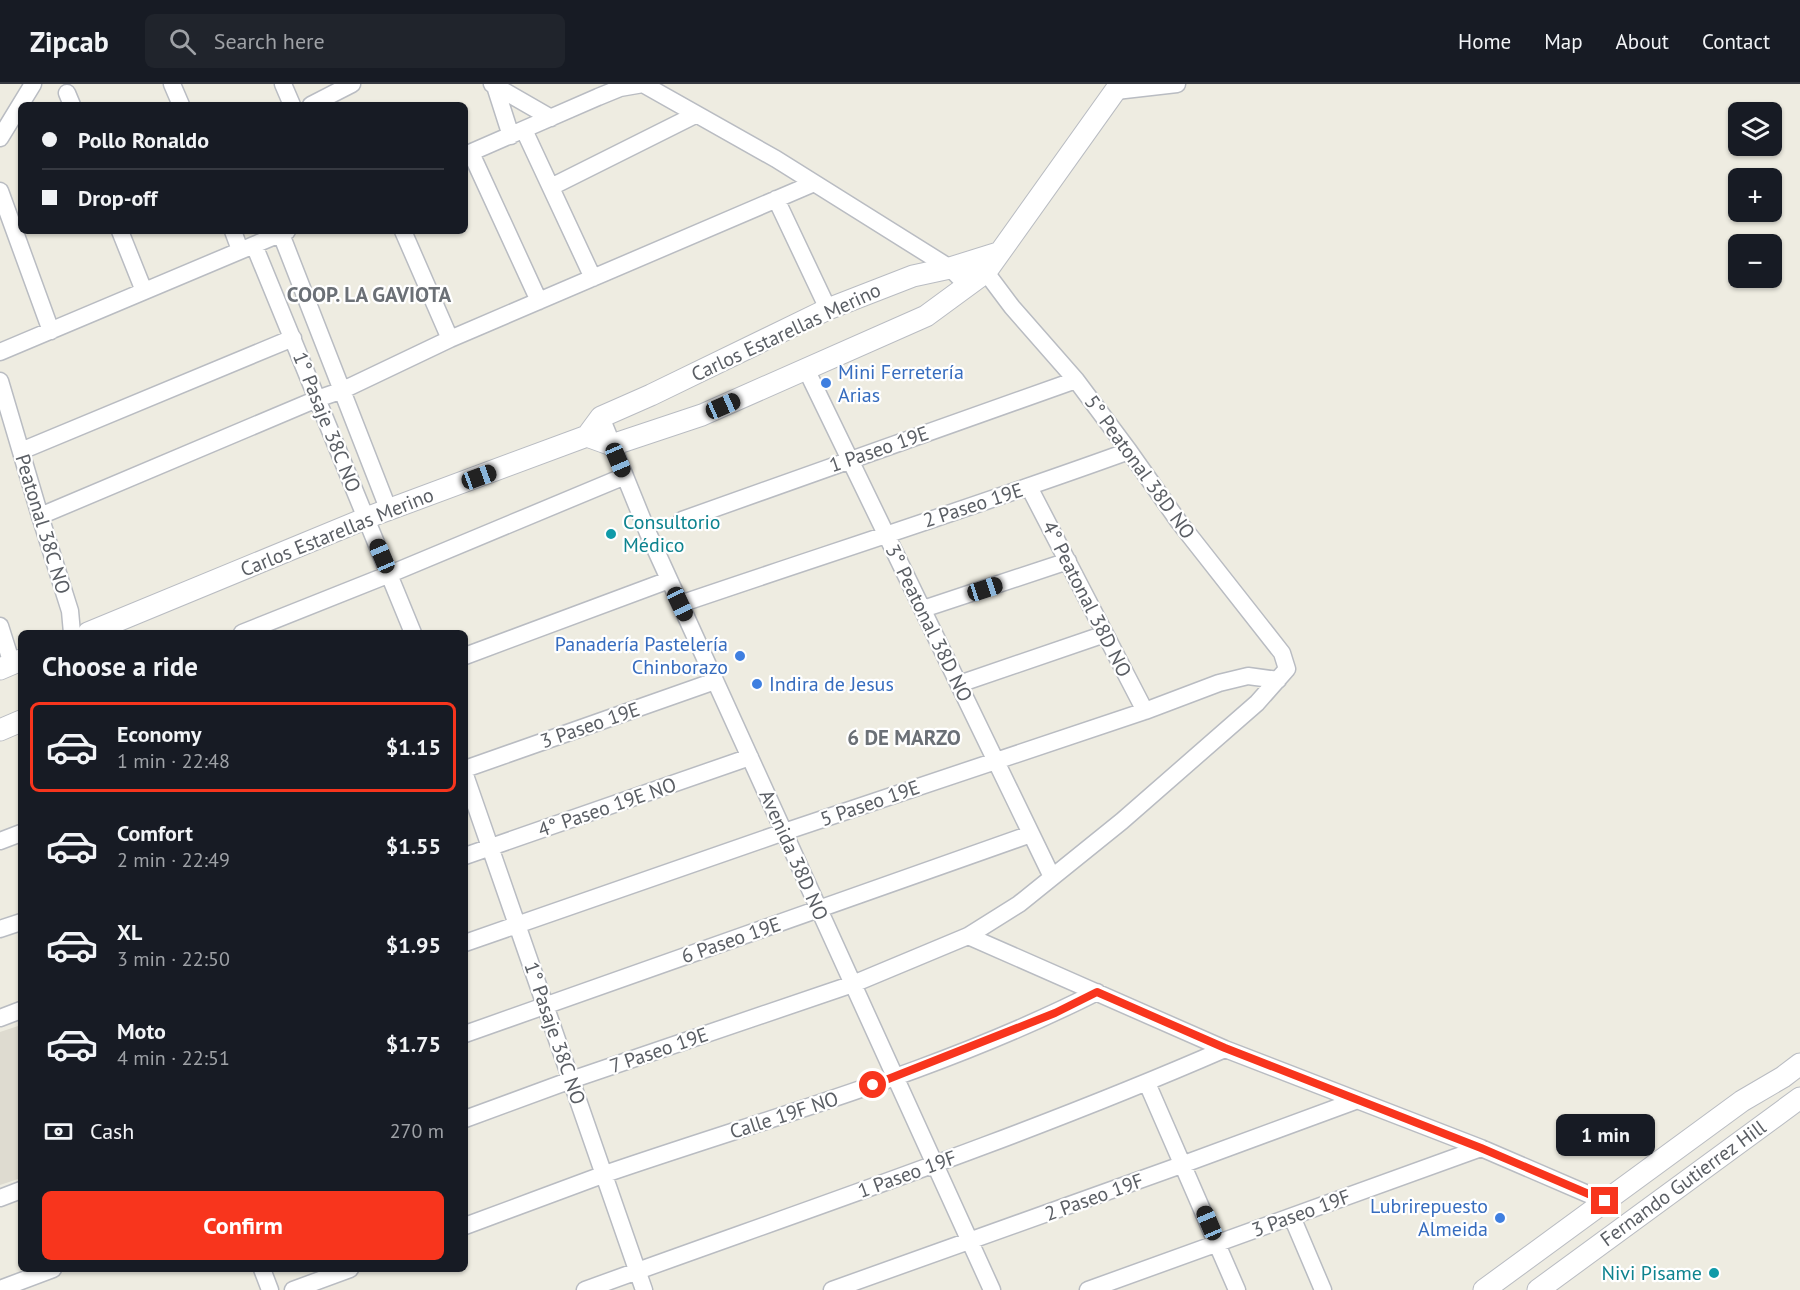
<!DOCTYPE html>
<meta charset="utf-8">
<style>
body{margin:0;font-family:"PT Sans",sans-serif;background:#20242c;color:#f1f3f6;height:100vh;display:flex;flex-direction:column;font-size:22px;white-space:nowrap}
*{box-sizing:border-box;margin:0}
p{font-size:20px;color:#9ea1a6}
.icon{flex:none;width:33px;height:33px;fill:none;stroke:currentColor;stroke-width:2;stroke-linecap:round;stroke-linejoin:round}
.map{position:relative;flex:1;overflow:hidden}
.details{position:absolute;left:18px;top:546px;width:450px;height:642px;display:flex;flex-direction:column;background:#171b24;border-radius:9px;box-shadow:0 2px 4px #0004}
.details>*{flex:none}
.hud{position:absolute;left:18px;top:18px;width:450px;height:132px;border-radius:9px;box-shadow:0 2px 4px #0004;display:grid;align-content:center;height:132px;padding:0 24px;background:#171b24}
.buttons{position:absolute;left:1728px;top:18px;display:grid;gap:12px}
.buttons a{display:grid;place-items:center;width:54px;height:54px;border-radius:9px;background:#171b24;box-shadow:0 2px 4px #0004;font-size:30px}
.end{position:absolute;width:27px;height:27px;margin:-14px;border:8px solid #f8351d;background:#fff;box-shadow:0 0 0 3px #fff}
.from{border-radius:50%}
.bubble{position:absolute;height:42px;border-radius:9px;background:#171b24;box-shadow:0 2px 4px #0004;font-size:20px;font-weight:700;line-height:42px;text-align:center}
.car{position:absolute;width:18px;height:36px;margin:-18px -9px;border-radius:8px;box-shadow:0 0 4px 2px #0007;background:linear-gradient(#222 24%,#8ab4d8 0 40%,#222 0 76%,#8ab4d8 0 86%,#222 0)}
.hud b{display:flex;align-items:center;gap:21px;height:57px;font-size:22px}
.hud b+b{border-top:2px solid #363941}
.hud i{width:15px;height:15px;background:#f1f3f6}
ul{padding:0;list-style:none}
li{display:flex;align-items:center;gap:18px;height:90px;margin:0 12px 9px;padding:0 12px;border:3px solid transparent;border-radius:9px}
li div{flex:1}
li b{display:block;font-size:22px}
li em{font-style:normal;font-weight:700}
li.active{border-color:#f8351d}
li>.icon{width:54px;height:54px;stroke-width:1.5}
h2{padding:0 24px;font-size:27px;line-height:72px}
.pay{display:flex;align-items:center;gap:15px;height:66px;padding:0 24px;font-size:22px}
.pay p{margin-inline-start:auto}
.action{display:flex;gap:12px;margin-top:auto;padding:12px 24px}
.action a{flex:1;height:69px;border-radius:9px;background:#f8351d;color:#fff;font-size:24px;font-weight:700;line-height:69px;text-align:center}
header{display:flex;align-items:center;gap:36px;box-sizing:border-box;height:84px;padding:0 30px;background:#171b24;border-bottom:2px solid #363941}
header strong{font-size:28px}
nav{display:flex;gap:33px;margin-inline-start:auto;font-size:21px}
.search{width:420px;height:54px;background:#20242c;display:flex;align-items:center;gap:15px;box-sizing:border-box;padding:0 21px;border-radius:9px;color:#9ea1a6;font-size:22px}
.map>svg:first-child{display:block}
</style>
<header>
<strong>Zipcab</strong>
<div class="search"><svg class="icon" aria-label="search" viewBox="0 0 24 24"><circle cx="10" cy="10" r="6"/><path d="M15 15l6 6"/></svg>Search here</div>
<nav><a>Home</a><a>Map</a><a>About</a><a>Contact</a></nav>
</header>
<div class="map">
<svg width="1800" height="1206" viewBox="0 0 1800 1206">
<rect width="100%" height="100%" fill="#eeece1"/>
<!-- education -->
<path fill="#dedbd0" d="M21,941V1094L0,1101V948Z"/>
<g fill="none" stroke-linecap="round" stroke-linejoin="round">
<defs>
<path id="minor" d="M172,0L181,21
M283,0L292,21
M492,0L551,34
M495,2L511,52
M1116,7L1177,0
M67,9L72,21
M311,21L352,0
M524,46L593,194
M0,54L33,0
M471,69L539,217
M465,71L598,13L620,4L643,0L776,75L950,184L967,201
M551,103L695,31
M0,107L51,247
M776,115L828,225
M120,147L144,207
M233,147L240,166
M403,147L450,255
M281,150L389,427
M254,161L413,549
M0,268L287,147
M806,285L1052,793
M0,297L40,432L70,527L72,549
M601,333L648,449L992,1206
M21,367L293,254
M1029,403L1145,627
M40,432L317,315L343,306L450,255L812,100
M682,436L1076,296
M680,520C830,469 980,421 1129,367
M923,525L1068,477
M0,542L12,580
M242,549L390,490L625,392
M465,572L669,496
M959,600L1105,550
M465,685L715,597
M465,691L644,1206
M0,757L21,749
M465,772L750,673
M0,845L21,838
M968,852L1225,965L1481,1064L1604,1117
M465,859L784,748L1145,627L1219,599L1248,592L1278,596
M0,934L21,926
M465,950L1031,750
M1147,999L1237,1206
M465,1035L571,996L853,900L968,852L1019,820L1122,737L1257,619L1287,585L1282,569L1179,438L1129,367L1076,296L1012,223L979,179
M0,1114L21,1106
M1292,1133L1323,1206
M465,1142C512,1125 558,1107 605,1090C771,1033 941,987 1097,908
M262,1185L270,1206
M0,1205L53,1185
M293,1206L350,1185
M585,1206C799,1128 1016,1056 1225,965
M832,1206L1184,1080L1355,1017
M1088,1206L1481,1064"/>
<path id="tertiary" d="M587,352L612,361L702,331L926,232L986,188L1120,0
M88,549L374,431L587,352L601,333L651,311L828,225L913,192L950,184L998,169
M0,585L21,576
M0,646L21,637
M1484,1206L1742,1017L1783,993L1800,980
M1538,1206L1800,1014"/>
</defs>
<!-- minor casing -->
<use href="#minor" stroke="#b9bcc2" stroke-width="19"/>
<!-- tertiary casing -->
<use href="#tertiary" stroke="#b9bcc2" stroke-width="23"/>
<!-- minor -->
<use href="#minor" stroke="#fff" stroke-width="16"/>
<!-- tertiary -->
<use href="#tertiary" stroke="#fff" stroke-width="21"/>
</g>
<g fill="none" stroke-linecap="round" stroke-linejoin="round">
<!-- route -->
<path stroke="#f8351d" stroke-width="8" d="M873,1001L1055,929L1097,908L1225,964L1481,1064L1605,1117"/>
</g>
<!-- markers -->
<g fill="#3f7fe0" stroke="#fff" stroke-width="2">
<circle cx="826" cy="299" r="6"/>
<circle cx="740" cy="572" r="6"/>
<circle cx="757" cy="600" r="6"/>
<circle cx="1500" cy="1134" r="6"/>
</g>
<g fill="#0f9aa8" stroke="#fff" stroke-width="2">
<circle cx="611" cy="450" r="6"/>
<circle cx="1714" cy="1189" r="6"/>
</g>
<g text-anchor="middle" stroke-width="4.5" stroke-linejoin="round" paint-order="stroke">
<!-- street labels -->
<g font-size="20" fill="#5a5e64" stroke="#fff">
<text transform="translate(786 248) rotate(-25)" y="7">Carlos Estarellas Merino</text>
<text transform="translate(327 338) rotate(68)" y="7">1° Pasaje 38C NO</text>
<text transform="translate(879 365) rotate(-19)" y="7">1 Paseo 19E</text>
<text transform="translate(1140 383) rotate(54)" y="7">5° Peatonal 38D NO</text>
<text transform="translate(973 421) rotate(-18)" y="7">2 Paseo 19E</text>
<text transform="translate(43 440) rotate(73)" y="7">Peatonal 38C NO</text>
<text transform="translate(337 448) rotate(-22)" y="7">Carlos Estarellas Merino</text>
<text transform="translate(1087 515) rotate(63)" y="7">4° Peatonal 38D NO</text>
<text transform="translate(929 539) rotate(64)" y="7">3° Peatonal 38D NO</text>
<text transform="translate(590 641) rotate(-19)" y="7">3 Paseo 19E</text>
<text transform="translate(870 719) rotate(-19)" y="7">5 Paseo 19E</text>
<text transform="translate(607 723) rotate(-19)" y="7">4° Paseo 19E NO</text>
<text transform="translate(794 771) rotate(66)" y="7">Avenida 38D NO</text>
<text transform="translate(731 856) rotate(-19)" y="7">6 Paseo 19E</text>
<text transform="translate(555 949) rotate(71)" y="7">1° Pasaje 38C NO</text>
<text transform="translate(659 966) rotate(-19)" y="7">7 Paseo 19E</text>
<text transform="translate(784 1031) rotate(-18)" y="7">Calle 19F NO</text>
<text transform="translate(907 1090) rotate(-20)" y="7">1 Paseo 19F</text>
<text transform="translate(1683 1099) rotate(-36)" y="7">Fernando Gutierrez Hill</text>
<text transform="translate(1094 1113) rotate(-20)" y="7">2 Paseo 19F</text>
<text transform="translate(1301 1129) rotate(-20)" y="7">3 Paseo 19F</text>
</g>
<!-- shop labels -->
<g font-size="20" fill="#366cbe" stroke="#fff" text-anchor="start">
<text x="838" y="295">Mini Ferretería<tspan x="838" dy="23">Arias</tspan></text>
<text x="728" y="567" text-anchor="end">Panadería Pastelería<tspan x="728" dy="23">Chinborazo</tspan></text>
<text x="769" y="607">Indira de Jesus</text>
<text x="1488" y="1129" text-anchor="end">Lubrirepuesto<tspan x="1488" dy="23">Almeida</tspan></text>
</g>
<!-- culture labels -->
<g font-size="20" fill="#0d838f" stroke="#fff" text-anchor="start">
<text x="623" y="445">Consultorio<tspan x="623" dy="23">Médico</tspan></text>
<text x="1702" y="1196" text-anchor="end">Nivi Pisame</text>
</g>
<!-- neighbourhood labels -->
<g font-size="21" font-weight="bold" fill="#6b7076" stroke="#fff">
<text x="369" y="218">COOP. LA GAVIOTA</text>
<text x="904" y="661">6 DE MARZO</text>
</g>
</g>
</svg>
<div class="buttons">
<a><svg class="icon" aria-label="layers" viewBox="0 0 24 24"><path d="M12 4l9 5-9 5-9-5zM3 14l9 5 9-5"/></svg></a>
<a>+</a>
<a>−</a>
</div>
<i class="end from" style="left:873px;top:1001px"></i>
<i class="end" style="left:1605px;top:1117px"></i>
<div class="bubble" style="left:1556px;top:1030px;width:99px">1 min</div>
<i class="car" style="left:723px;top:322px;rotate:66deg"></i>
<i class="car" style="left:618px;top:376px;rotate:157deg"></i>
<i class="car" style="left:479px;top:393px;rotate:70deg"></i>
<i class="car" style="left:382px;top:472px;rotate:337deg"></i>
<i class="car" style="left:985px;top:505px;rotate:72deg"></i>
<i class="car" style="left:680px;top:520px;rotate:155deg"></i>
<i class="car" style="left:1209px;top:1139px;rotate:337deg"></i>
<div class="hud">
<b><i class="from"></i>Pollo Ronaldo</b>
<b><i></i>Drop-off</b>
</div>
<section class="details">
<h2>Choose a ride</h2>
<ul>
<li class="active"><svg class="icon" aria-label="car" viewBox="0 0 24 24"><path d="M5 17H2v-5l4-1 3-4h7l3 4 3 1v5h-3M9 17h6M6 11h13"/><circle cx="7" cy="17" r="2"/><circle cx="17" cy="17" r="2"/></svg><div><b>Economy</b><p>1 min · 22:48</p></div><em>$1.15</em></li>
<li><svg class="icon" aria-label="car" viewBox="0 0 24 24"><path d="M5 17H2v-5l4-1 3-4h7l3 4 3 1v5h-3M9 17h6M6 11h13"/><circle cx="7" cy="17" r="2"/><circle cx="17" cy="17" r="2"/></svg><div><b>Comfort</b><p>2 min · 22:49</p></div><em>$1.55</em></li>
<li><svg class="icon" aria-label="car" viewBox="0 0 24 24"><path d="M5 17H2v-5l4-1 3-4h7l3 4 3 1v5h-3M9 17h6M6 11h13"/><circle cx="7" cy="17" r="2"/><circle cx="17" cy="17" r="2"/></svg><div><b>XL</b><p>3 min · 22:50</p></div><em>$1.95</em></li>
<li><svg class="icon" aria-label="car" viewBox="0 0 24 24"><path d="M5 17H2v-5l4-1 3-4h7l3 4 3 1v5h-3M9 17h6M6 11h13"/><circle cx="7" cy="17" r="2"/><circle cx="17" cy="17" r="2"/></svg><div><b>Moto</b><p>4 min · 22:51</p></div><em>$1.75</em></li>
</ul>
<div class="pay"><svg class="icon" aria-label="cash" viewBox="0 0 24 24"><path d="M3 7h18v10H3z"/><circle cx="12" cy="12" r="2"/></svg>Cash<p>270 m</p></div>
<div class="action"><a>Confirm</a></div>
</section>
</div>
